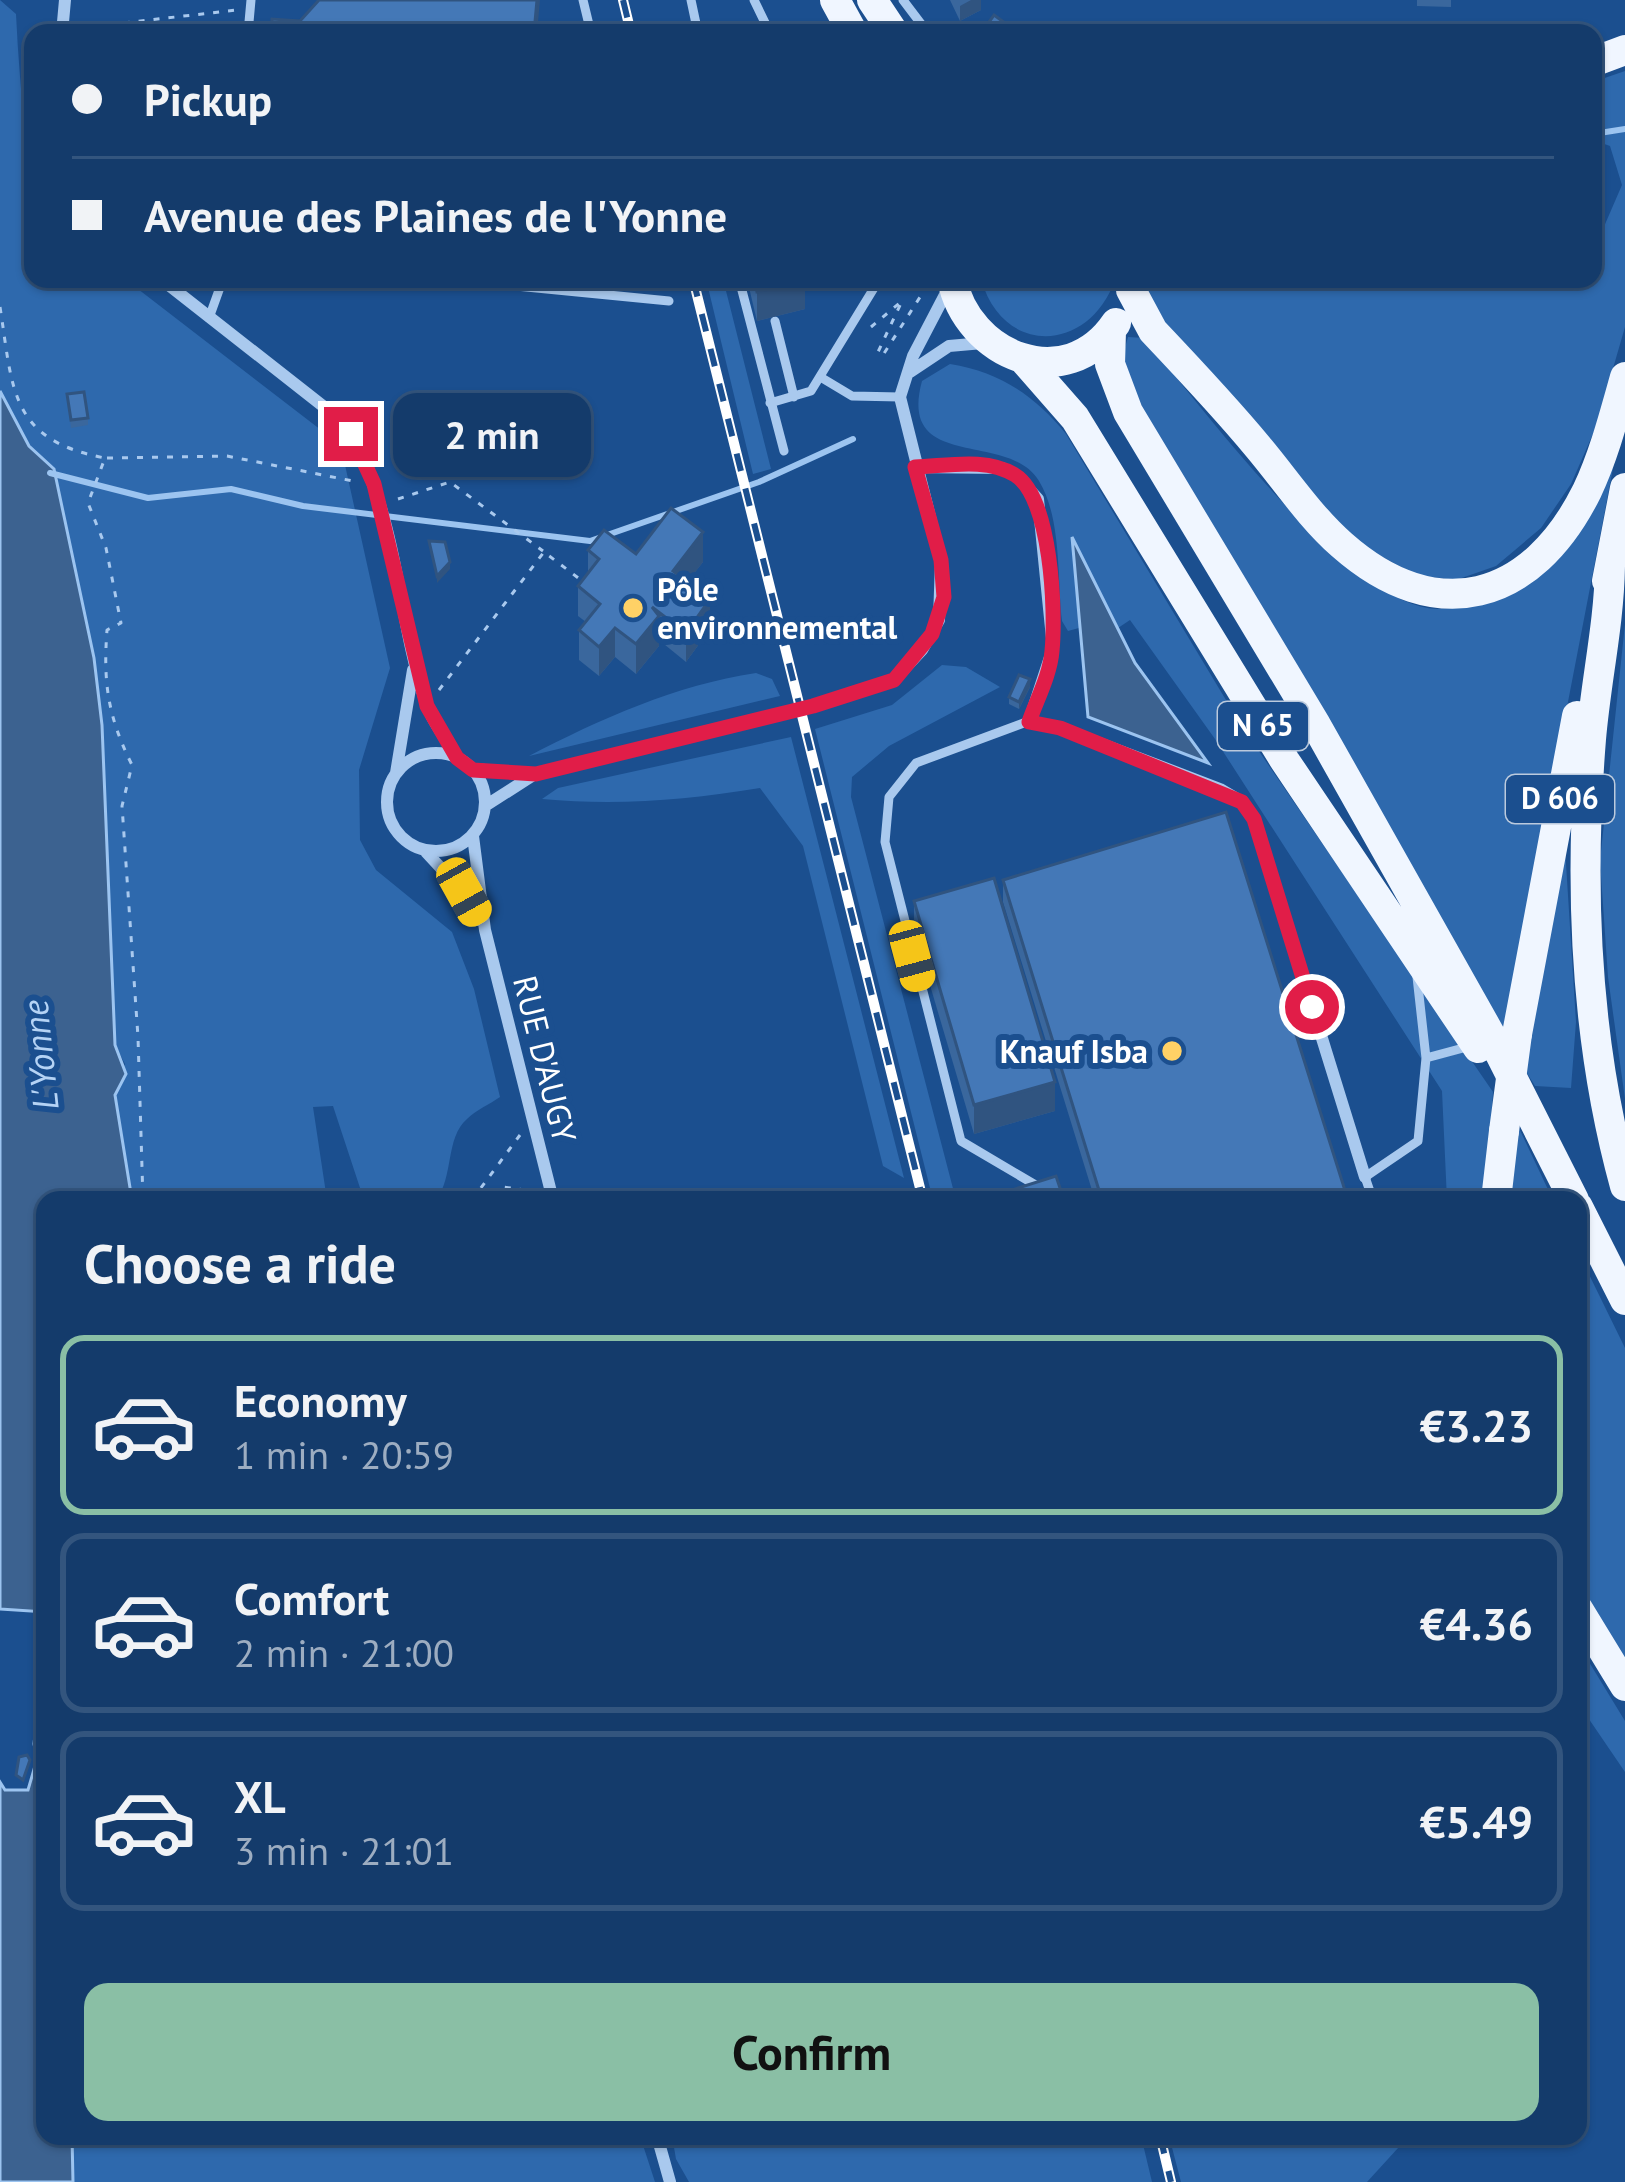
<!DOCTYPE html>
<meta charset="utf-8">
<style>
body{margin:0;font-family:"PT Sans",sans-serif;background:#214673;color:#f1f3f6;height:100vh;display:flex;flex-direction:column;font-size:45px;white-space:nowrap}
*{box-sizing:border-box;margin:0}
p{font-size:39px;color:#9dadc1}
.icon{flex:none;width:66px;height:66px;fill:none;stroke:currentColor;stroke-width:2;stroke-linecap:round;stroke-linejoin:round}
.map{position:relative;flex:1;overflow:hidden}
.sheet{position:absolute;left:36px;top:1191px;width:1551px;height:954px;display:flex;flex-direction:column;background:#143b6b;border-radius:24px;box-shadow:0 3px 9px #0004,0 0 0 3px #33557e}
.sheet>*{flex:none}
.banner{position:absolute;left:24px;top:24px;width:1578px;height:264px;border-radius:24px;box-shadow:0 3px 9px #0004,0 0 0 3px #33557e;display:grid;align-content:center;height:264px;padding:0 48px;background:#143b6b}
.end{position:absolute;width:54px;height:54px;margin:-27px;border:15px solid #e11d48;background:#fff;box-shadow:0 0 0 6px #fff}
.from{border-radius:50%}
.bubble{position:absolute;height:84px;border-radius:24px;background:#143b6b;box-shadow:0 3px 9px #0004,0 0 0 3px #33557e;font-size:39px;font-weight:700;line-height:84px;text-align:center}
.car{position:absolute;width:36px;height:72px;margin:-36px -18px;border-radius:15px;box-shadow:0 0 9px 3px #0007;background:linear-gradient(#f5c518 24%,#345 0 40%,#f5c518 0 76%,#345 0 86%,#f5c518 0)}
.banner b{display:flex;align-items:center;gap:42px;height:114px;font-size:45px}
.banner b+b{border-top:3px solid #33557e}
.banner i{width:30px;height:30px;background:#f1f3f6}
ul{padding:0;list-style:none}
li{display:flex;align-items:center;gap:36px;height:180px;margin:0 24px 18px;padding:0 24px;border:6px solid #33557e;border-radius:24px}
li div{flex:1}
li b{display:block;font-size:45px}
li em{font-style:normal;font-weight:700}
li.active{border-color:#8abfa5}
li>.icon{width:108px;height:108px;stroke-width:1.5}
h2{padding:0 48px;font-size:54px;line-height:144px}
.primary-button{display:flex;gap:24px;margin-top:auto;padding:24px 48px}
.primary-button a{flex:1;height:138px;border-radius:24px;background:#8abfa5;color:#111;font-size:48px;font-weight:700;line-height:138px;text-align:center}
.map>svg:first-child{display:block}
</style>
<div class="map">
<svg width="1625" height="2182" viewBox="0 0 1625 2182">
<rect width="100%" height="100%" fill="#1b4f8f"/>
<!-- green -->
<path fill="#2e69ad" d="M0,0L16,14C20,104 33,189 33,279H125L321,430L345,465L390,668L359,770L360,840L376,870L452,932L474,989L500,1097C490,1104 476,1110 467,1119C445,1138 454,1177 436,1200H364L333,1106L313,1107L327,1200C305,1200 288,1192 267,1193L261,1200H132L115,1095L125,1064L115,1045L102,725L94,658L54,469L29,446L0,391Z
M1625,71V327L1596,427L1571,484L1541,528L1496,566L1456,580L1416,575L1342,535L1159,320L1147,298L1151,279H1527L1537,289L1593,279V252L1622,185L1610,146L1593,140V82Z
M706,279H723L771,469L753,474Z
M981,279H1115V280C1089,353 1003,357 981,279Z
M1128,337L1144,338C1202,406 1347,606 1437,609C1456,610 1481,599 1500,595L1621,427L1503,1039L1132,394L1120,365Z
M950,364C1000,372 1035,396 1066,434L1241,725L1493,1092L1486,1200H1447L1442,1091L1215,739L1130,620L1103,638L1097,623L1068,631L1062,621C1057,579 1062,519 1039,481C1009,430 897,473 922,381Z
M1625,624V1099L1608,977L1600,861Z
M942,665L966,667L1000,687L889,746L852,777L851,797L956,1200H933L815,729L892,705Z
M756,673L772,679L780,696L529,756C600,719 676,685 756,673Z
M791,737L904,1178L883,1166L803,846L760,788C686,800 618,806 542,799L558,788Z
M1565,848L1576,1022L1571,1088L1535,1086L1525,1070Z
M1518,1126L1553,1200H1509Z
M1578,1252L1625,1348V1671L1578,1587Z
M1578,1644L1625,1721V1772L1578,1703Z
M72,2136H640L655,2182H73Z
M672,2136H1141L1152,2182H689L676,2159Z
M1169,2136H1409L1367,2182H1181Z"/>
<!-- water -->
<path fill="#3c6290" stroke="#9cc4f0" stroke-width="3" d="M0,391L29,446L54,469L94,658L102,725L115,1045L126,1074L115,1095L132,1200H45V1612L0,1609Z
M1072,537L1135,663L1208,763L1088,717Z
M45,1642V2136H72L73,2182H0V1782L5,1790H28L37,1759L34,1744Z"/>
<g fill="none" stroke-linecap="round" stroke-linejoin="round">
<!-- stream -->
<path stroke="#9cc4f0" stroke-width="6" d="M1593,134L1625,129
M50,473L148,498L231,489L303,506L590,541L759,482L853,439"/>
<!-- path -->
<path stroke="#a9c9ee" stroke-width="3" stroke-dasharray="6 9" stroke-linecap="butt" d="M79,28L237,10
M0,307C13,389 9,440 105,458L88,503L106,548L121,623L107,630C103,683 108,717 132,765L122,806L138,1037L143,1200
M871,327L902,301L878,352L883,355L929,283
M107,458L227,456L353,481
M398,499L450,482L543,551
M439,690L544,552L581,580
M472,1200L520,1135
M478,1200L503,1187L532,1191"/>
<!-- service -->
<path stroke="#a9c9ee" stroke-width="9" d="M583,0L591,33
M691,0L698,33
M754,0L770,33
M903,0L928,33
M248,33L251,0
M446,279L669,301
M739,279L784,451
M209,318L223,279
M775,321L794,397
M822,378L852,396L900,397
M770,403L811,391L874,288L871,279
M1029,721L916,763L889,797L885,842L961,1141L1061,1200
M1426,1058L1467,1047
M1373,1200L1365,1177L1418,1141L1426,1058L1417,977"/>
<!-- minor -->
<path stroke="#a9c9ee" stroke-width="12" d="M62,33L65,0
M161,279L328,410C399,485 393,605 425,700C431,720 446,739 457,757
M910,372L949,346L983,343
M915,467L1002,468L1018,477L1038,499L1053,648L1029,721L1060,728L1220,789L1242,802L1254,819L1365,1177
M813,706L894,680L922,650L939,620L941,561L900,397L913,356L949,287
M387 802a49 49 0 1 1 98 0a49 49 0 1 1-98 0Z
M473,769L535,774L786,712
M396,773L413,670
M485,806L535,774
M473,836L485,930L553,1200
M426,852L464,893L479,920
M657,2136L670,2182"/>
<!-- primary -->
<path stroke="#f0f6ff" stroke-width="30" d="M835,0L853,33
M872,0L894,33
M1593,62L1625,50
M952,279C967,356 1066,397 1116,323
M1131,290L1153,331C1189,369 1225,407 1258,447C1285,479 1310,517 1342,545C1436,628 1532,602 1587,491C1604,455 1614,416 1625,377
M1111,331L1110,364L1128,412L1316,725L1490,1034L1574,1200
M1025,361L1075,418L1285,761L1478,1048
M1610,566C1609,625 1596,680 1591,739C1579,888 1585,1041 1625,1186
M1607,581L1625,488
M1517,1034L1577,716
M1496,1200L1504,1131
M1578,1207L1625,1300
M1578,1609L1625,1686"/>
<defs>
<path id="rail" d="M623,0L631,33
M693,279L923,1200
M1160,2136L1171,2182"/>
</defs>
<!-- rail casing -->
<use href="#rail" stroke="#fff" stroke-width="10"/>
<!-- rail -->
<use href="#rail" stroke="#1b4f8f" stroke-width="6" stroke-dasharray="18" stroke-linecap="butt"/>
<!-- minor-bridge -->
<path stroke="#a9c9ee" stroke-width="12" d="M786,712L813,706"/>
<!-- primary-bridge -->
<path stroke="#f0f6ff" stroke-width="30" d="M1504,1131L1517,1034"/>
</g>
<!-- wall -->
<path fill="#3a679d" d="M950,0H981V10L960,21Z
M1417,0H1451V7L1417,6Z
M747,279H851L805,291V309L757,321Z
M67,394L88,418V425L71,428Z
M588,550L703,562L687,582L710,629L686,662L659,640V646L636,674L615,657L599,676L579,660V630L586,622L578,616V586L588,573Z
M1030,687L1019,709L1009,704V697Z
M1003,880L1348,1200H1095L1003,902Z
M914,901L1055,1111L974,1134L914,931Z"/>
<!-- shaded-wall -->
<path fill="#305480" d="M537,0H540L537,33H534Z
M971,0H981V10L960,21V6Z
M1603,202V217L1593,220V205Z
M802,279H851L805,291V309L757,321V292Z
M703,532V562L673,601V571Z
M450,562V569L437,583V576Z
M710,599V629L686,662V633Z
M659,616V646L636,674V644Z
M615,628V657L599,676V647Z
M1030,679V687L1019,709V702Z
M1055,1082V1111L974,1134V1105Z"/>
<!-- building -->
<path fill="#4478b7" stroke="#305480" stroke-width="3" d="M319,0H537L534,33H271L272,19L300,21Z
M994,15L1016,31L1015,33H981Z
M1486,25L1488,33H1469L1468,29Z
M1595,175L1603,202L1593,205V176Z
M754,279H805V280L757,292Z
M84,392L88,418L71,420L67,394Z
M671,508L703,532L673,571L710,599L686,633L652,607L659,616L636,644L615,628L599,647L579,630L600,604L578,586L599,559L588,550L604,530L636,554Z
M429,541L445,542L450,562L437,576Z
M1019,675L1030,679L1019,702L1009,697Z
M1226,812L1348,1200H1102L1003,880Z
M994,878L1055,1082L974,1105L914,901Z
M1056,1176L1064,1200H983V1199Z
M27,1755L30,1760L23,1780L16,1775L19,1757Z"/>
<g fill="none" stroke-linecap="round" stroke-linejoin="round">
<!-- route -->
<path stroke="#e11d48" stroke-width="15" d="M351,434L374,484L427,706L457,758L473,770L536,774L813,706L894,680L932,634L944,597L941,560L915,467C947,466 986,457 1015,475C1051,497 1056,610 1052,651C1050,675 1037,699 1029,722L1060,728L1242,802L1254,819L1312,1007"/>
</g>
<!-- markers -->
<g fill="#ffd166" stroke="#1b4f8f" stroke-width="4.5">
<circle cx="633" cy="608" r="12"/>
<circle cx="1172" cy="1051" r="12"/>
</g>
<g text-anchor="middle" stroke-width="12" stroke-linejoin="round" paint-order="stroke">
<!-- shield labels -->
<g fill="#1b4f8f" stroke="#bbcadd" stroke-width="3">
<rect x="1218" y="702" width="90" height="48" rx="9"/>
<rect x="1506" y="775" width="108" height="48" rx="9"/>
</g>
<g font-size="30" font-weight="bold" fill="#fff">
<text x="1263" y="736">N 65</text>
<text x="1560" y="809">D 606</text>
</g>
<!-- poi labels -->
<g font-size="33" font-weight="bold" fill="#fff" stroke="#1b4f8f" text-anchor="start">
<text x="657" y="601">Pôle<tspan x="657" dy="38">environnemental</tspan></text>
<text x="1148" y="1063" text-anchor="end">Knauf Isba</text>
</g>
<!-- street labels -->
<g font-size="33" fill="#fff" stroke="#1b4f8f">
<text transform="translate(545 1059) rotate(76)" y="12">RUE D'AUGY</text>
</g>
<!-- water labels -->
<g font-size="36" font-style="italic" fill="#b5d3f5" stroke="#1b4f8f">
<text transform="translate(40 1055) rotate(-96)" y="13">L'Yonne</text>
</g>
</g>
</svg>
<i class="end from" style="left:1312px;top:1007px"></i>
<i class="end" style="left:351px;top:434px"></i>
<div class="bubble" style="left:393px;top:393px;width:198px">2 min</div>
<i class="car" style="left:464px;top:892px;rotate:151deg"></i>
<i class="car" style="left:912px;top:956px;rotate:165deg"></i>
<div class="banner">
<b><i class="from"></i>Pickup</b>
<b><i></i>Avenue des Plaines de l'Yonne</b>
</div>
<section class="sheet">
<h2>Choose a ride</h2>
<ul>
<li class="active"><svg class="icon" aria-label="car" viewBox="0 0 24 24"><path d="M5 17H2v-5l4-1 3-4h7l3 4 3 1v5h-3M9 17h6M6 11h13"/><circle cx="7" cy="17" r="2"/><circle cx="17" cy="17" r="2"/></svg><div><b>Economy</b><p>1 min · 20:59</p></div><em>€3.23</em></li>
<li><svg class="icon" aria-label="car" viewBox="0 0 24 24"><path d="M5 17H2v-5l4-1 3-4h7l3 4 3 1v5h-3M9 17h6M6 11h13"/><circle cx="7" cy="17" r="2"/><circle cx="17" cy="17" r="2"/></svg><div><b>Comfort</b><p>2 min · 21:00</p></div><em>€4.36</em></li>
<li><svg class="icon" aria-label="car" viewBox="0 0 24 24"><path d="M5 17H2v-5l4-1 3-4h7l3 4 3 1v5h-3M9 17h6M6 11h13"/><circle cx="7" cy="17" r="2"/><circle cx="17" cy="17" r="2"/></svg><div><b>XL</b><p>3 min · 21:01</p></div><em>€5.49</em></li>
</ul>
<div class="primary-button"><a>Confirm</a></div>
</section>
</div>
